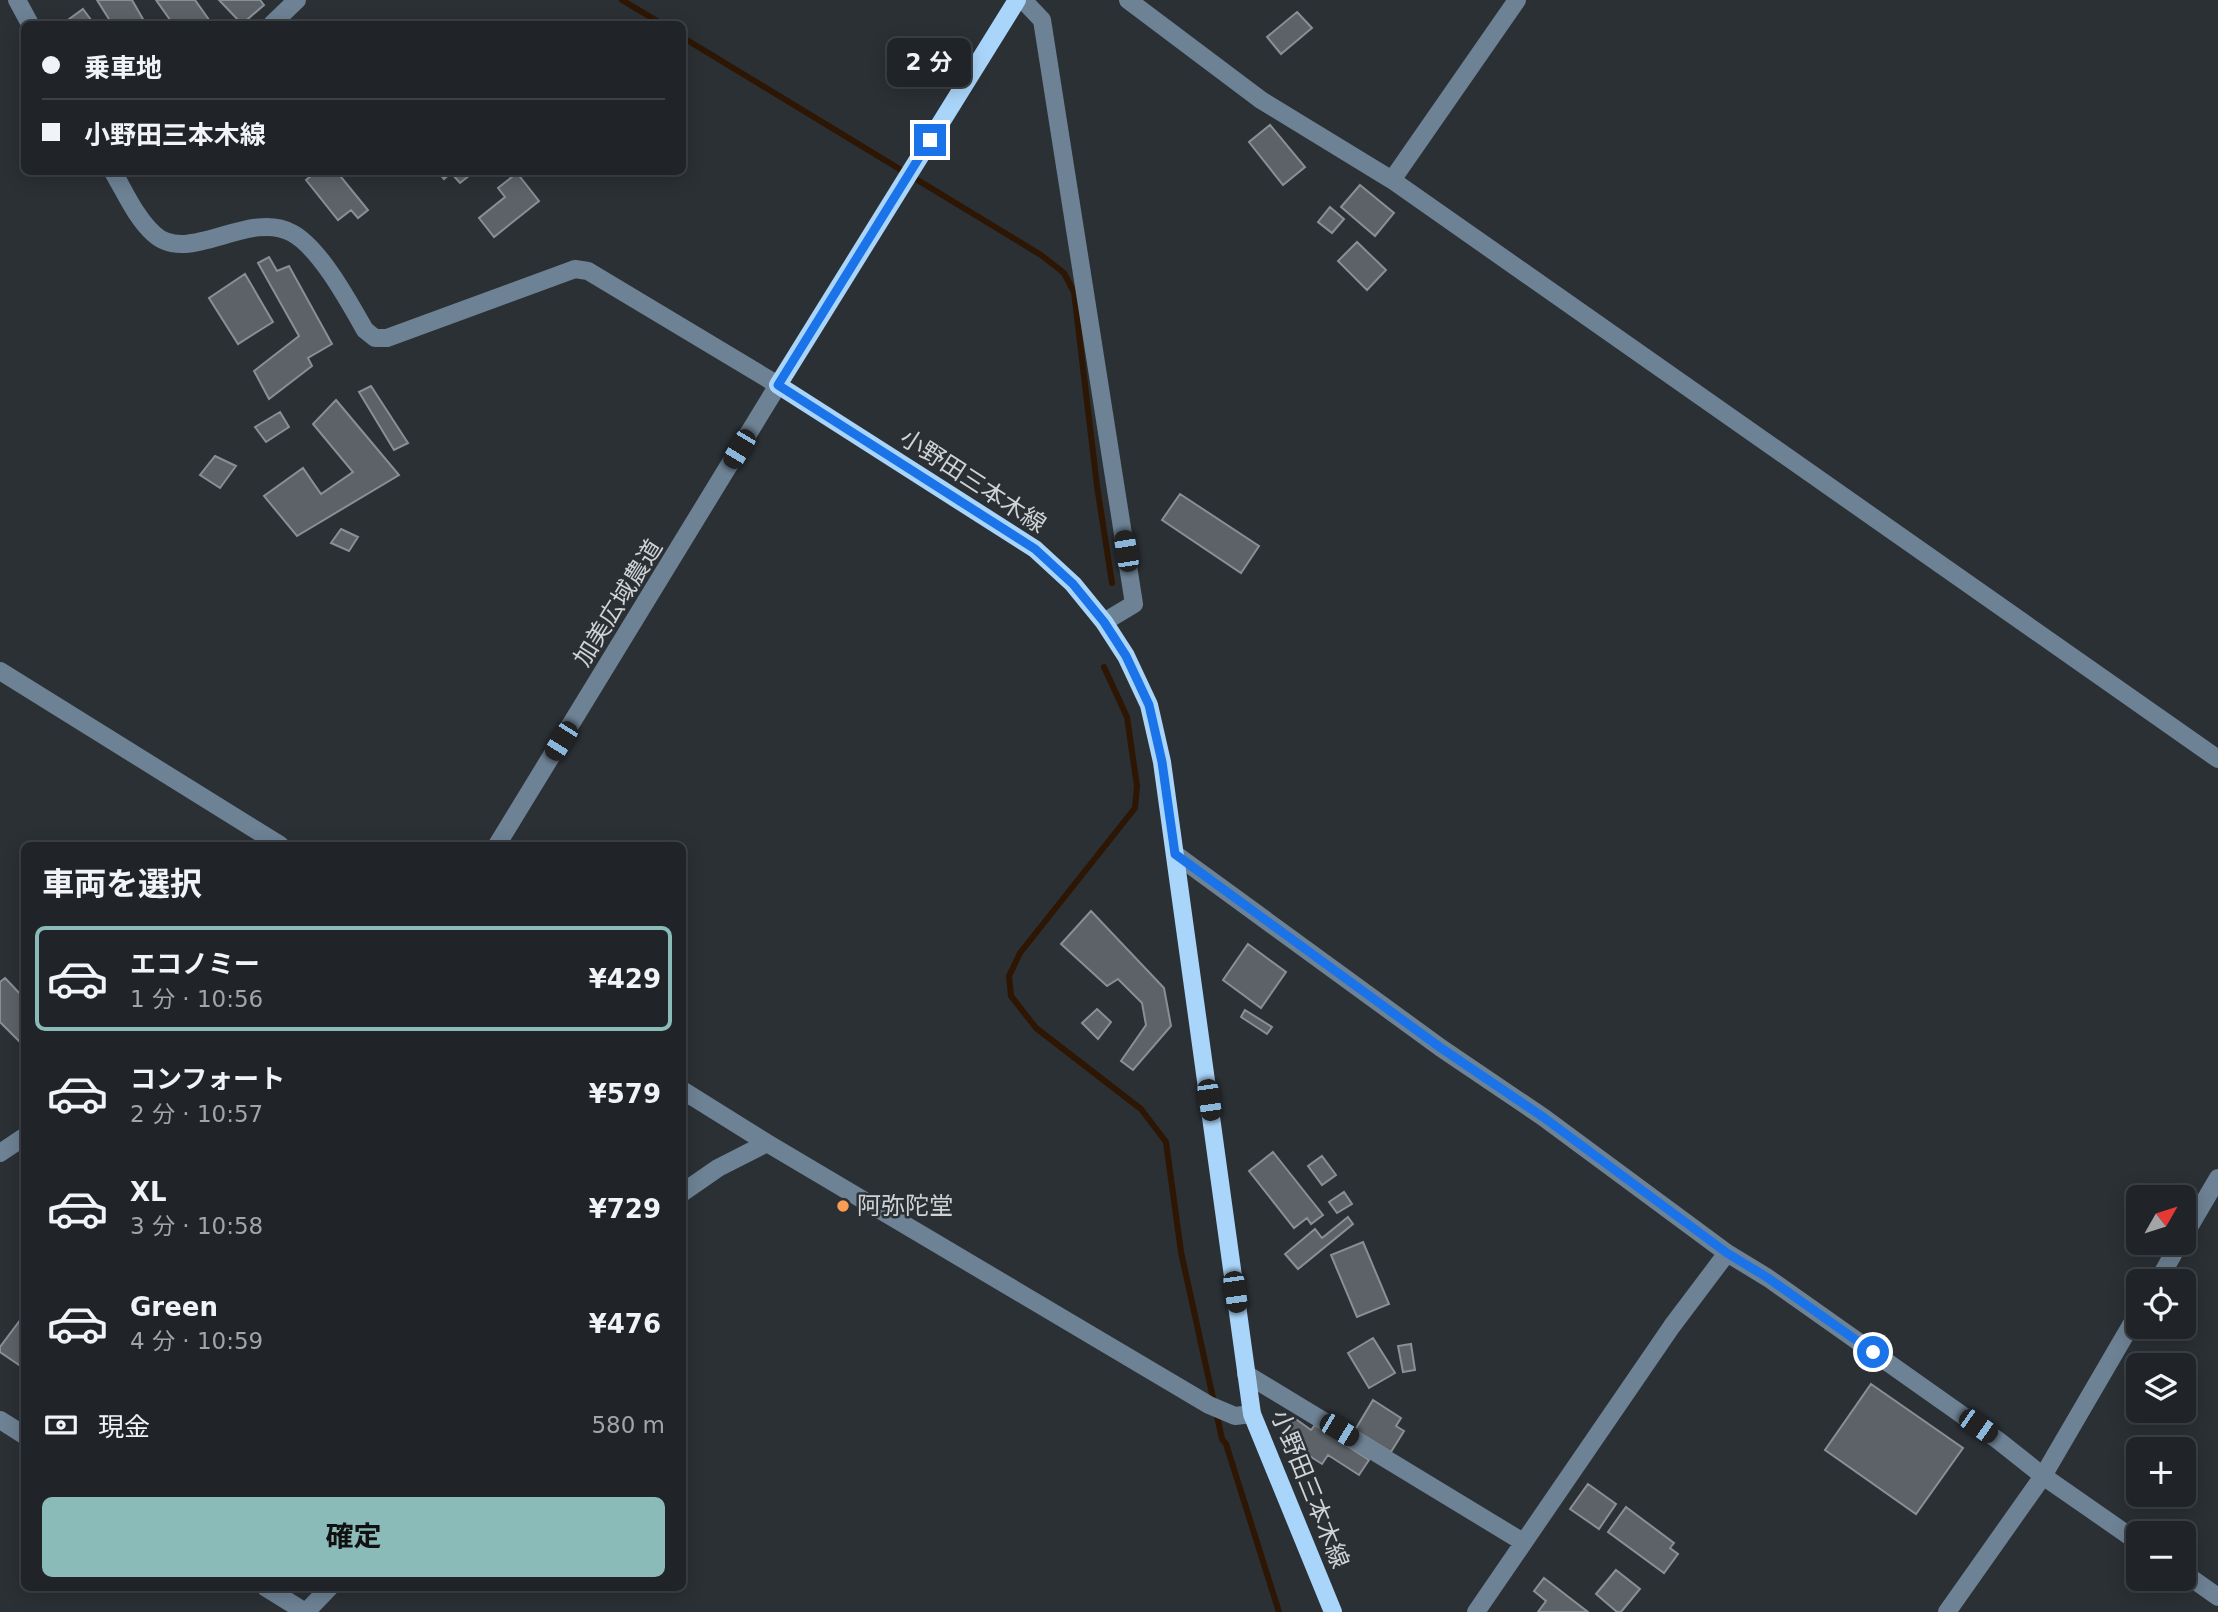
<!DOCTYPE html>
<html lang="ja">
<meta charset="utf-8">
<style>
body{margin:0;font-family:"DejaVu Sans","Noto Sans JP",sans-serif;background:#2d3034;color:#f1f3f6;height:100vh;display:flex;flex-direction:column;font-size:26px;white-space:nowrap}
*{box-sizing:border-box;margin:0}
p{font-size:23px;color:#a2a4a8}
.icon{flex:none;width:38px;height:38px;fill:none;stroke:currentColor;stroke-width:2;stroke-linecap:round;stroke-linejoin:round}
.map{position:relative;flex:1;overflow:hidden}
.panel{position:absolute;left:21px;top:842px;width:665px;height:749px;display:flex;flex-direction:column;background:#202428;border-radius:10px;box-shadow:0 4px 18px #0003,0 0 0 2px #3d4145}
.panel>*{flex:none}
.hud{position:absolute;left:21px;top:21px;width:665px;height:154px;border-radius:10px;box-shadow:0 4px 18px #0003,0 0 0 2px #3d4145;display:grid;align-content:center;height:154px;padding:0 21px;background:#202428}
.needle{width:46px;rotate:51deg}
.controls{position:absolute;left:2126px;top:1185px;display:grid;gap:14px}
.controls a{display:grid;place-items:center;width:70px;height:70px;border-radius:10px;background:#202428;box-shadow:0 4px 18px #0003,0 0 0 2px #3d4145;font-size:35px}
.end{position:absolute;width:32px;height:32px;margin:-16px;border:9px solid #1a73e8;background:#fff;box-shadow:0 0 0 4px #fff}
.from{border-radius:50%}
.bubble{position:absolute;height:49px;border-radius:10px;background:#202428;box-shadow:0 4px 18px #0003,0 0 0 2px #3d4145;font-size:23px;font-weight:700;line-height:49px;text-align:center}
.car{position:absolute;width:21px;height:42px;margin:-21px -10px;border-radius:9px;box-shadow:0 0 5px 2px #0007;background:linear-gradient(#222 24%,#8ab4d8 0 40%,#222 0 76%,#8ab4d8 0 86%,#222 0)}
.hud b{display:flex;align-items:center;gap:24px;height:66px;font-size:26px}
.hud b+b{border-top:2px solid #3d4145}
.hud i{width:18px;height:18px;background:#f1f3f6}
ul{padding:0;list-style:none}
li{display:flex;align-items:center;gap:21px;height:105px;margin:0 14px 10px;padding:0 7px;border:4px solid transparent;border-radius:10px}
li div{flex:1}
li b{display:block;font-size:26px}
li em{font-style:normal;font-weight:700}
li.current{border-color:#8bbbb9}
li>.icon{width:63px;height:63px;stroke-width:1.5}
h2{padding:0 21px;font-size:32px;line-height:84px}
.pay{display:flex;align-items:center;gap:18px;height:77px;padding:0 21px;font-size:26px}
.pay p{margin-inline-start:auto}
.cta{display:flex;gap:14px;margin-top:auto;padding:14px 21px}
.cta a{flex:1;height:80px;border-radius:10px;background:#8bbbb9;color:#111;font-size:28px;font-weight:700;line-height:80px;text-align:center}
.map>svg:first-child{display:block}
</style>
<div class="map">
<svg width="2218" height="1612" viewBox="0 0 2218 1612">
<rect width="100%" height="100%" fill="#2b3035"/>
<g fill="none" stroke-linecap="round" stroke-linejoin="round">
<!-- stream -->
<path stroke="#2d1603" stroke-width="6" d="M622,0L662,24
M682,37L1041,255L1064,273L1074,292L1097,486L1112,583
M1104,667L1127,717L1137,786L1135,808L1020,953L1009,976L1011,996L1036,1028L1141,1109L1166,1142L1181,1252L1222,1439L1226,1444L1279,1612"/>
</g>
<!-- building -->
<path fill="#5c6267" stroke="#898f95" stroke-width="2" d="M97,0H132L144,21L139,24H133L131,21L125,24H112Z
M156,0H195L212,24H173Z
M219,0H260L264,5L242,24Z
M83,9L94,24H66L65,22Z
M1297,12L1312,28L1281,54L1267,37Z
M1270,125L1305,167L1283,185L1249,142Z
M316,172H337L368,210L358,218L351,210L338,220L306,180Z
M438,172H474L460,183L451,173L444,179Z
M517,173L539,201L494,237L479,218L505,197L498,188Z
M1360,185L1394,213L1375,236L1341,207Z
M1330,207L1344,219L1332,233L1318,222Z
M1357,242L1386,270L1367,290L1338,261Z
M269,257L277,271L289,266L332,344L308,358L312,366L269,399L254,371L299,336L258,263Z
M245,274L273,322L238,344L209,298Z
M371,386L408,443L394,450L359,392Z
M336,400L399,475L297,536L264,496L303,468L321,494L353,472L313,424Z
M280,412L289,427L266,442L255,427Z
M215,456L236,466L220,488L200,475Z
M1180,494L1259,546L1241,573L1162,520Z
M341,529L358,537L349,551L331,543Z
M1091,911L1164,988L1171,1026L1133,1070L1121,1061L1146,1025L1142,1003L1118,979L1107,986L1061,944Z
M1248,944L1286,972L1261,1008L1223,980Z
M5,978L24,998V1046L0,1022V982Z
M1097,1009L1111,1022L1098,1039L1082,1023Z
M1245,1010L1272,1027L1267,1034L1241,1017Z
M1273,1152L1323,1215L1311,1224L1307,1218L1294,1228L1249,1171Z
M1322,1156L1336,1175L1322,1185L1308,1166Z
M1344,1192L1352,1204L1337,1213L1329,1202Z
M1348,1217L1353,1224L1298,1269L1285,1254L1315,1229L1322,1238Z
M1363,1242L1389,1304L1357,1317L1331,1255Z
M24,1315V1365L22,1367L0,1352V1347Z
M1373,1338L1395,1373L1369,1388L1348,1353Z
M1411,1344L1415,1370L1403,1372L1398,1346Z
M1871,1384L1963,1448L1916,1514L1825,1450Z
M1373,1400L1401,1418L1396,1426L1404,1431L1391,1452L1355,1430Z
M1293,1417L1311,1430L1315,1425L1369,1460L1359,1475L1328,1455L1322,1464L1280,1437Z
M1588,1484L1616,1504L1599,1529L1570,1509Z
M1626,1507L1674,1543L1670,1548L1678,1554L1664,1573L1608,1532Z
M1616,1570L1640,1589L1621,1612H1617L1596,1594Z
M1544,1578L1588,1612H1538L1546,1601L1534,1591Z"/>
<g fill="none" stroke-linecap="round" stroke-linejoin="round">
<!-- minor -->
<path stroke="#6d8294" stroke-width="18" d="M17,0L30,24
M1023,0L1042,20L1134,604L1104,622
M1128,0L1261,100L1392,180L2218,759
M272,24L297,0
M113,172C125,192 136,218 154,234C188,266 249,209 292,233C320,248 349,302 365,330L375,338H387L575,269L588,271L778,385L497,845
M1392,180L1517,0
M0,671L280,845
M1175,854L1441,1048L1543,1117L1727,1253L1768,1278L1999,1441L2043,1476L2138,1542
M682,1090L767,1143L1209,1405L1235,1416L1252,1414
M0,1153L24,1137
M682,1193L718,1168L767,1143
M2184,1236L2218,1178
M2158,1281L2180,1242
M1246,1374L1523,1542
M0,1420L24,1435
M2184,1573L2218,1597
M265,1587L305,1612
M306,1612L330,1587
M1476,1612L1672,1326L1727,1253
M1947,1612L2043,1476L2138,1313"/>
<!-- major -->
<path stroke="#aad5fa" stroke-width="18" d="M1017,0L778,385L1035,549L1073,584L1104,622L1126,656L1149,705L1162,762L1252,1414L1333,1612"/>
</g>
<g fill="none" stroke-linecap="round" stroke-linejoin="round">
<!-- route -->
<path stroke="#1a73e8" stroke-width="9" d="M930,140L778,385L1035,549L1073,584L1104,622L1126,656L1149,705L1162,762L1175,854L1441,1048L1543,1117L1727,1253L1768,1278L1873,1352"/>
</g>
<!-- markers -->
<circle fill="#fb9e51" stroke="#2b3035" stroke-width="2.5" cx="843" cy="1206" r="7"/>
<g text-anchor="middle" stroke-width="5" stroke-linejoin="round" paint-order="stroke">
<!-- street labels -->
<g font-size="24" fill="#cfd3d6" stroke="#2b3035">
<text transform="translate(973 481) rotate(33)" y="8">小野田三本木線</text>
<text transform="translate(618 603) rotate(-58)" y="8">加美広域農道</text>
<text transform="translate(1310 1489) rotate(68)" y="8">小野田三本木線</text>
</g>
<!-- poi labels -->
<g font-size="24" fill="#cfd3d6" stroke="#2b3035" text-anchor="start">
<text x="857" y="1214">阿弥陀堂</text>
</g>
</g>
</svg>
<div class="controls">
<a><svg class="needle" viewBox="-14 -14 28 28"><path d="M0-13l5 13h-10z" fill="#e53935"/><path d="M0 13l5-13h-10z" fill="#a2a4a8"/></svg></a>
<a><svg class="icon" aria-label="locate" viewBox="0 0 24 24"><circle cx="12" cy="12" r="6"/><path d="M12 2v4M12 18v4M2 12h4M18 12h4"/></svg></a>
<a><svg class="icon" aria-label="layers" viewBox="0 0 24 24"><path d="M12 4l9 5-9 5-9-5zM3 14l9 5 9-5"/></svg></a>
<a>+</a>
<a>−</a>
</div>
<i class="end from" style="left:1873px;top:1352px"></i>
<i class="end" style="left:930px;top:140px"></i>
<div class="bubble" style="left:887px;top:38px;width:84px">2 分</div>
<i class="car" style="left:739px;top:449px;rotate:211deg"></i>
<i class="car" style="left:1126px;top:551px;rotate:351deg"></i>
<i class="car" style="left:561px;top:741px;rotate:212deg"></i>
<i class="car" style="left:1209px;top:1100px;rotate:172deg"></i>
<i class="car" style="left:1235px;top:1292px;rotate:172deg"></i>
<i class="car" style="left:1978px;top:1426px;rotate:125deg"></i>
<i class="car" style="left:1339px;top:1430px;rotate:121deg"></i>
<div class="hud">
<b><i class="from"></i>乗車地</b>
<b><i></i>小野田三本木線</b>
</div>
<section class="panel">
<h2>車両を選択</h2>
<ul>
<li class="current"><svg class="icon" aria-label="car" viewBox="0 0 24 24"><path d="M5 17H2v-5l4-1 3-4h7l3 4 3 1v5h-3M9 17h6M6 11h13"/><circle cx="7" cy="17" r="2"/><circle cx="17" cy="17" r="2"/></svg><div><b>エコノミー</b><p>1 分 · 10:56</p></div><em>¥429</em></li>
<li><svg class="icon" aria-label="car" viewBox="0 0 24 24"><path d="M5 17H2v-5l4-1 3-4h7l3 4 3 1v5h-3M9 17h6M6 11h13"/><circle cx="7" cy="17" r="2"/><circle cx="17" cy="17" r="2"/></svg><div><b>コンフォート</b><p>2 分 · 10:57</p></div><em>¥579</em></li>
<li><svg class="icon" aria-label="car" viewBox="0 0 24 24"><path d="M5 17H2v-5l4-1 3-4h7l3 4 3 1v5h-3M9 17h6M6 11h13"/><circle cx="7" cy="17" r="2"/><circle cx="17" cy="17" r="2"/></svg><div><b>XL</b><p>3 分 · 10:58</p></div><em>¥729</em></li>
<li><svg class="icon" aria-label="car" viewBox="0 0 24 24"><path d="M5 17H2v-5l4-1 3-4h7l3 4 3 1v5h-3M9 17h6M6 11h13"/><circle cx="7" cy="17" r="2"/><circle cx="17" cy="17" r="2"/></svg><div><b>Green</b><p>4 分 · 10:59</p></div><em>¥476</em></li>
</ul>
<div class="pay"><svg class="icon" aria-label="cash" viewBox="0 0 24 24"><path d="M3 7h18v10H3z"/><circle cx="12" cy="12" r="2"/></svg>現金<p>580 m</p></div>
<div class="cta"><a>確定</a></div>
</section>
</div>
